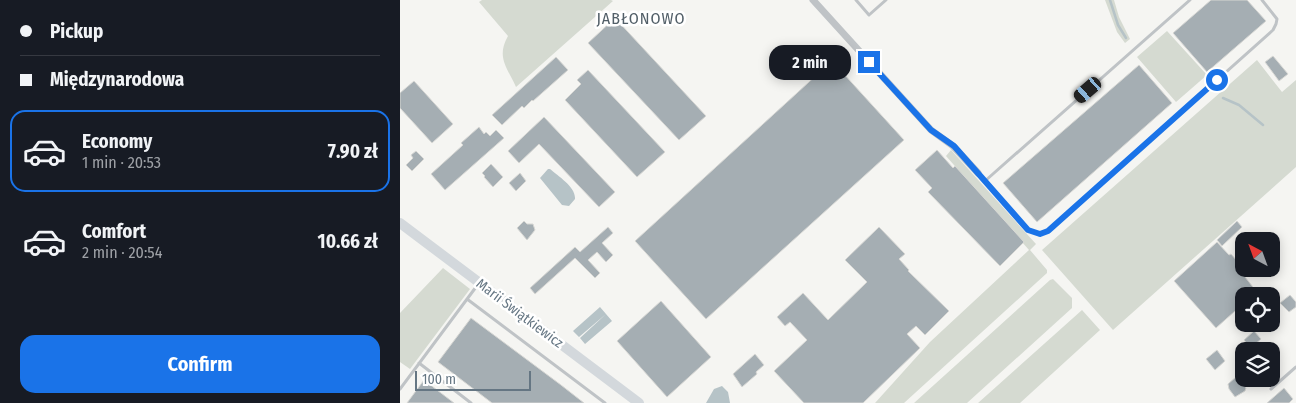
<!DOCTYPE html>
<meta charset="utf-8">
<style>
body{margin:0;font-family:"Fira Sans Condensed",sans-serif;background:#20242c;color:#f1f3f6;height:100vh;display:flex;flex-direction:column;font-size:19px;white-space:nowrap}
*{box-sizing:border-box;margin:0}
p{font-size:16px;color:#9ea1a6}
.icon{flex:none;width:28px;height:28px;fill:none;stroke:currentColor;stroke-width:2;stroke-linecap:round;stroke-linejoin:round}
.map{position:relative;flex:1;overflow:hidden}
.panel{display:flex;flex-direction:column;background:#171b24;width:400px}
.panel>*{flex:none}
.banner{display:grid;align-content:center;height:110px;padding:0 20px;background:#171b24}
.needle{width:32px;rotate:319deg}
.buttons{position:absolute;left:835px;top:232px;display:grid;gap:10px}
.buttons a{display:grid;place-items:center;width:45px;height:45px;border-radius:10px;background:#171b24;box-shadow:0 2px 12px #0003;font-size:25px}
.scale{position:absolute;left:15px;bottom:12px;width:116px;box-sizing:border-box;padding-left:5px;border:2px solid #657683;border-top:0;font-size:14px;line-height:18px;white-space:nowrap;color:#657683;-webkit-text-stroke:4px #fff;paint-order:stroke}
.end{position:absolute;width:22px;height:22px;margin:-11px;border:6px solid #1a73e8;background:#fff;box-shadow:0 0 0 2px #fff}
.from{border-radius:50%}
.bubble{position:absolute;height:35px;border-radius:15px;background:#171b24;box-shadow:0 2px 12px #0003;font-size:16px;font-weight:700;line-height:35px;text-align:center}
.car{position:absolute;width:15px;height:30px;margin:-15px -8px;border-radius:6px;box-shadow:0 0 4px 1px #0007;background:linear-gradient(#222 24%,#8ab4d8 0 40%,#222 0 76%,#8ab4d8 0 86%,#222 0)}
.banner b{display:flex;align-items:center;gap:18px;height:48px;font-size:19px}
.banner b+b{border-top:1px solid #363941}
.banner i{width:12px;height:12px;background:#f1f3f6}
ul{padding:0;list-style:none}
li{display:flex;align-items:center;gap:15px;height:82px;margin:0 10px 8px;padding:0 10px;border:2px solid transparent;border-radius:15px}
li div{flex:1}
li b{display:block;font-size:19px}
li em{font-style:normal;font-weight:700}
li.current{border-color:#1a73e8}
li>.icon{width:45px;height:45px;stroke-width:1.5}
.action{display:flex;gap:10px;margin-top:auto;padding:10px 20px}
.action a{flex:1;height:58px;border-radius:15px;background:#1a73e8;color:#fff;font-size:20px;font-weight:700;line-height:58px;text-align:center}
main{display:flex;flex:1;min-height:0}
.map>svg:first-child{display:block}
</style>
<main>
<section class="panel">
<div class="banner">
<b><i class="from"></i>Pickup</b>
<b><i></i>Międzynarodowa</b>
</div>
<ul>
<li class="current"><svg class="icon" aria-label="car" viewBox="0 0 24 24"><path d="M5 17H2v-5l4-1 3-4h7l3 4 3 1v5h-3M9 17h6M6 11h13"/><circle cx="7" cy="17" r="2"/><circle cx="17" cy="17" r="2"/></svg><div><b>Economy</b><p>1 min · 20:53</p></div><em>7.90 zł</em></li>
<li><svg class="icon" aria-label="car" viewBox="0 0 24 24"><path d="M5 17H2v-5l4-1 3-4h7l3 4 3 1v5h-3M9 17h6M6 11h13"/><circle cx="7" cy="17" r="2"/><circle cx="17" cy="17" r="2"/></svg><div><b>Comfort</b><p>2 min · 20:54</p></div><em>10.66 zł</em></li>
</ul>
<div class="action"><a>Confirm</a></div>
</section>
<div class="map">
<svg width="896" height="403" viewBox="0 0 896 403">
<rect width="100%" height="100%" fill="#f5f5f2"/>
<!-- green -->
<path fill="#d5dad1" d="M82,0H211L213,1L116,87C107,67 96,57 108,36L79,2Z
M705,0H714L719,17L730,39L725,43L717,32Z
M767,31L807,75L776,102L737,57Z
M857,60L882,92L896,80V167L713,330L642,250Z
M551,150L636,244L630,250L647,270V273L504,403H475L530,342L629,250L546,156Z
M43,268L70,289L10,369L0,362V313Z
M653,279L672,298V308L567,403H514L650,280Z
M682,310L700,330L620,403H578Z"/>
<!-- water -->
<path fill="#b6c3c7" d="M148,169H150C158,176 176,187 175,199L169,206L162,205L140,178Z
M200,307L206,314L179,337L173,331Z
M206,314L212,321L185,344L180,338Z
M322,386L328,392L330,403H306L314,389Z"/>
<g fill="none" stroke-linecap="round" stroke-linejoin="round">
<!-- stream -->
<path stroke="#b6c3c7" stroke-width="2.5" d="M710,0L718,25L726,38
M823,98L839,105L863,125"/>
</g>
<!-- building -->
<path fill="#a5aeb3" stroke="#d7d7d4" d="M811,0H847L866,21L807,72L773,33Z
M215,18L306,116L279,140L188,43Z
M873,56L888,74L879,81L865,62Z
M156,57L168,70L133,101L132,100L124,108L122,106L102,125L92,115Z
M432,61L504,140L306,319L235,241Z
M739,65L772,103L637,222L603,183Z
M188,70L265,152L237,177L165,100L181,84L177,80Z
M14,81L53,124L32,143L0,108V93Z
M144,117L215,192L199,207L139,144L119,163L108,151Z
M79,127L84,134L86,132L90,136L96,130L104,138L45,190L31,174L63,145L61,143Z
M537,150L553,168L555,166L624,242L600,266L528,192L532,188L515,170Z
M16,151L24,159L12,171L6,165L13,158L11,155Z
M91,164L103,177L93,187L84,177L85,176L82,173Z
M120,173L126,181L116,191L109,183Z
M124,221L127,224H133L135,230L127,240L117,228Z
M837,221L842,227L822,246L817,240Z
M208,227L213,233L202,243L213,255L206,262L197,252L188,260L200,273L195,278L175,258L135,294L130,288L175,247L180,252Z
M479,227L505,254L499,259L509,270L508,271L549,311L525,335L516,326L507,334L520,348L463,403H404L374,371L407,340L390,322L385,326L377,317L403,293L428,320L467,282L445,260Z
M817,242L829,255L831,254L844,269H855L845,277L860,296H844V303L816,328L774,281Z
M890,295L896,302V307L889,312L880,303Z
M261,301L311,357L267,397L217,341Z
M71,318L161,385L184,403H92L38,362Z
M854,331L861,339L853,346L851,343L848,345L844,340Z
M817,350L825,361L815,370L806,359Z
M355,354L364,365L356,372L357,374L342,387L333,374Z
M844,370V382L842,384L846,388L845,391L835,397L829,389L828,384Z
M24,380L54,403H7Z
M884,388L893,399L889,403H867Z"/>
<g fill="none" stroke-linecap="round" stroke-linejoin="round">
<!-- lane -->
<path stroke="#bfc3c6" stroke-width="3" d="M456,0L469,15L486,0
M578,173L585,181L790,0
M585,181L628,230L639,235L648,231L873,30L876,24L877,19L862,0
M67,299L205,403
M19,363L71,403
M0,389L79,283
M871,389L896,367"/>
<!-- street -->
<path stroke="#bfc3c6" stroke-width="7" d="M413,0L531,130L553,146L578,173"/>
<!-- secondary -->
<path stroke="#d3d8dc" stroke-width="10" d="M0,223L239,403"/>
</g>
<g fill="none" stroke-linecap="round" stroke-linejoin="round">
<!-- route -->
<path stroke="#1a73e8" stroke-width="6" d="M469,62L531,130L554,146L628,230L640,234L648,231L817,80"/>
</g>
<g text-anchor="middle" stroke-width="5" stroke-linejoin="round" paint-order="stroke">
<!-- street labels -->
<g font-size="14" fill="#657683" stroke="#fff">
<text transform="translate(120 313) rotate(37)" y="5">Marii Świątkiewicz</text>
</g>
<!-- quarter labels -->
<g font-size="16" letter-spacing="1" fill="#525f68" stroke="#fff">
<text x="241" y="24">JABŁONOWO</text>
</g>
</g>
</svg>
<div class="buttons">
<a><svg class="needle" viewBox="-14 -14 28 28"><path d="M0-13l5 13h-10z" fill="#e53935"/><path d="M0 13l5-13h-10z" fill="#9ea1a6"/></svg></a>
<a><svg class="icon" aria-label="locate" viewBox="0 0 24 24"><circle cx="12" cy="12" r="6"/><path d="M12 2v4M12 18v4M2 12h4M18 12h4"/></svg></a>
<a><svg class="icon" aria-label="layers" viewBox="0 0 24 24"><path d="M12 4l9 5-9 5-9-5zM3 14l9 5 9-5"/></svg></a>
</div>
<div class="scale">100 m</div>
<i class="end from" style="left:817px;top:80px"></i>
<i class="end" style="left:469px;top:62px"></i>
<div class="bubble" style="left:369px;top:45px;width:82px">2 min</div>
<i class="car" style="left:688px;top:90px;rotate:229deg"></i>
</div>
</main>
